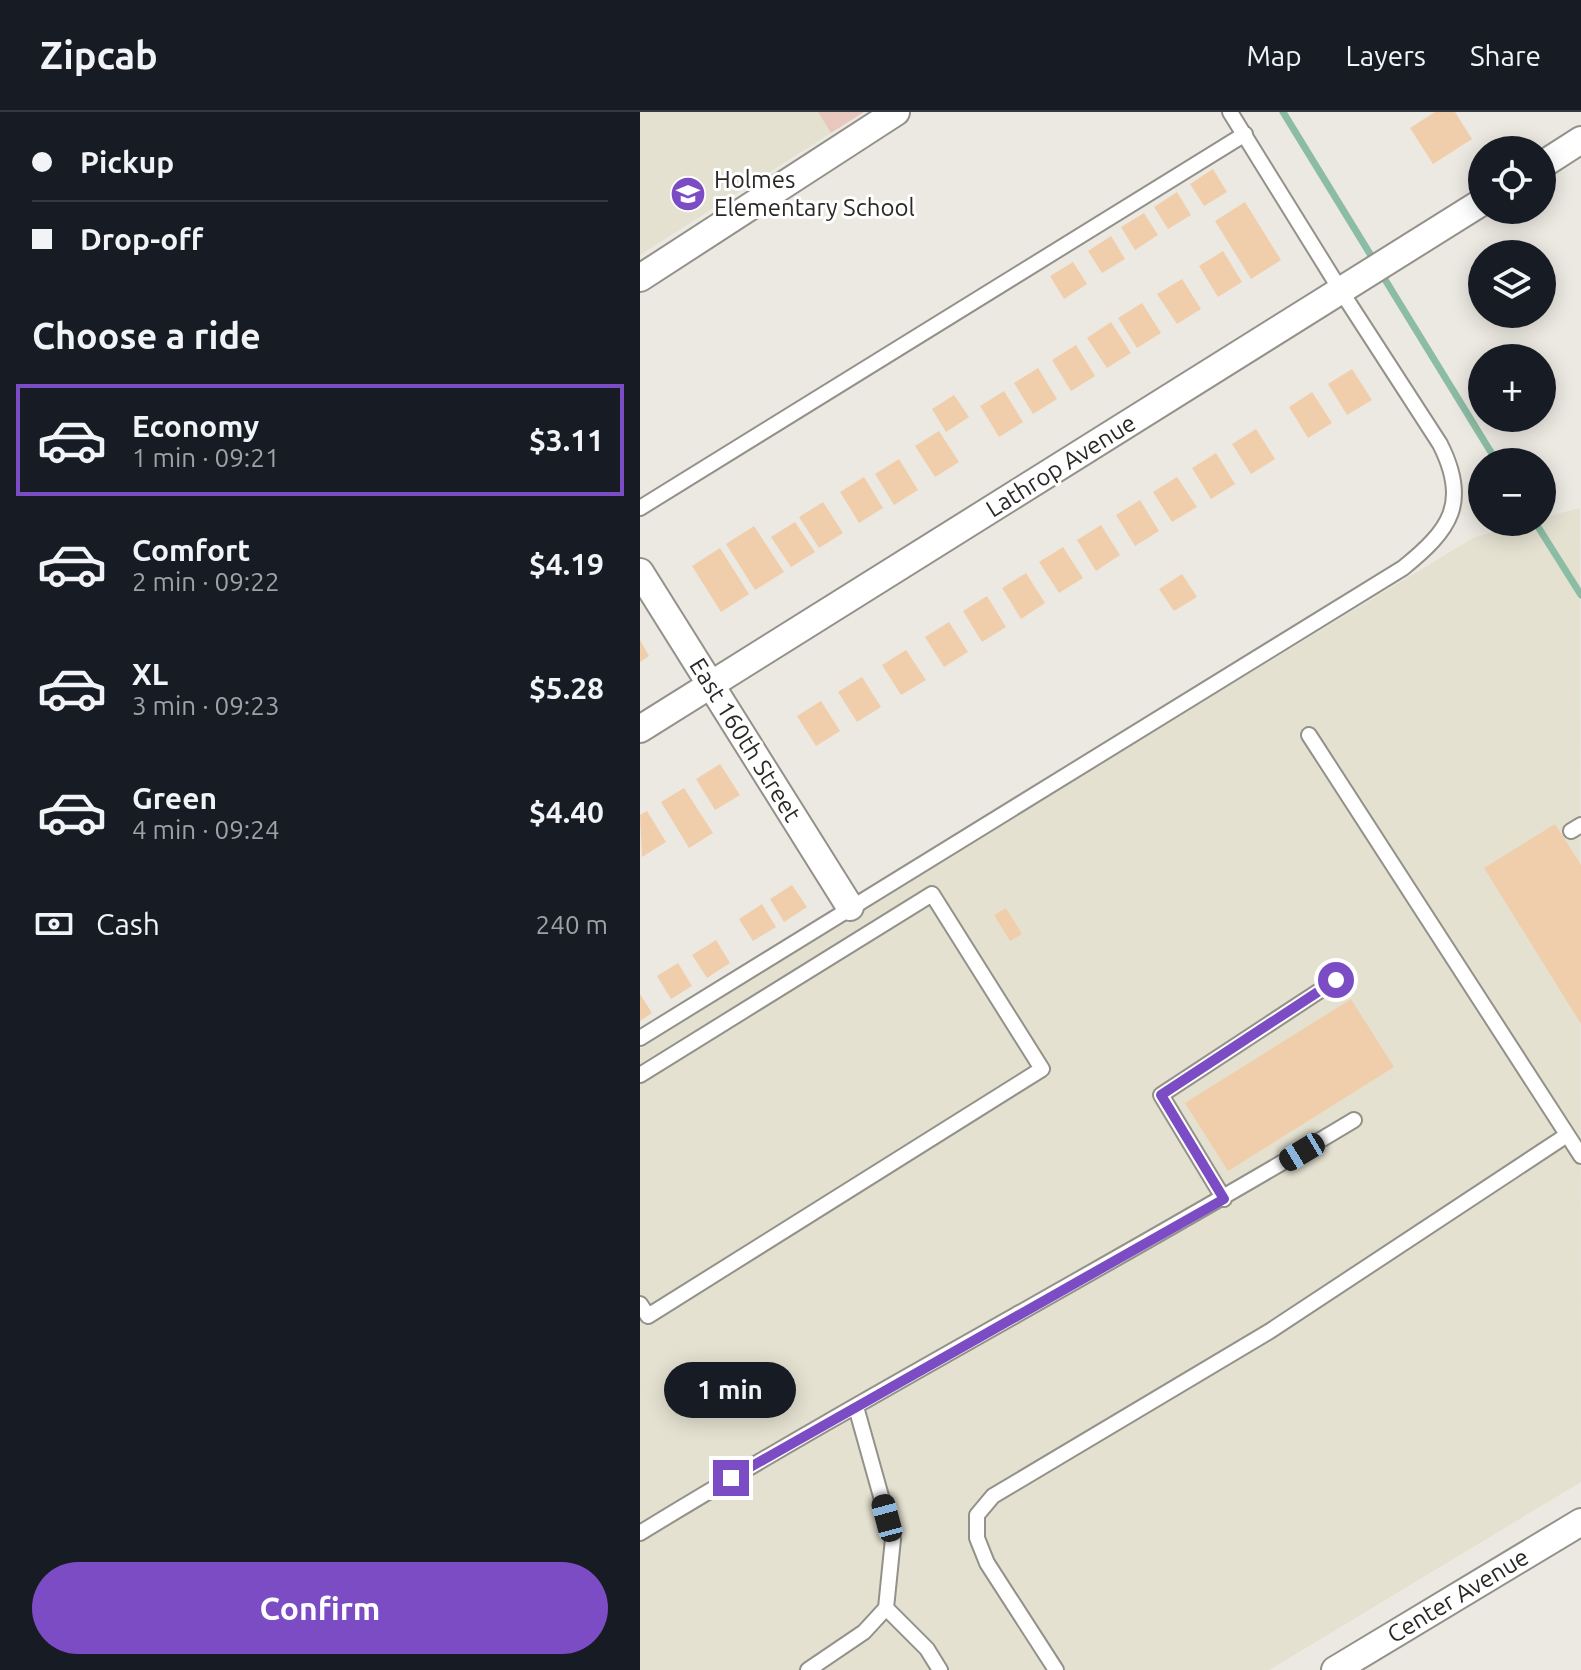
<!DOCTYPE html>
<meta charset="utf-8">
<style>
body{margin:0;font-family:Ubuntu,sans-serif;background:#242831;color:#f1f3f6;height:100vh;display:flex;flex-direction:column;font-size:30px;white-space:nowrap}
*{box-sizing:border-box;margin:0}
p{font-size:26px;color:#9ea1a6}
.icon{flex:none;width:44px;height:44px;fill:none;stroke:currentColor;stroke-width:2;stroke-linecap:round;stroke-linejoin:round}
.map{position:relative;flex:1;overflow:hidden}
.details{display:flex;flex-direction:column;background:#171b24;width:640px}
.details>*{flex:none}
.top-card{display:grid;align-content:center;height:176px;padding:0 32px;background:#171b24}
.controls{position:absolute;left:828px;top:24px;display:grid;gap:16px}
.controls a{display:grid;place-items:center;width:88px;height:88px;border-radius:50%;background:#171b24;box-shadow:0 4px 20px #0003;font-size:40px}
.end{position:absolute;width:36px;height:36px;margin:-18px;border:10px solid #7c4cc5;background:#fff;box-shadow:0 0 0 4px #fff}
.from{border-radius:50%}
.bubble{position:absolute;height:56px;border-radius:28px;background:#171b24;box-shadow:0 4px 20px #0003;font-size:26px;font-weight:700;line-height:56px;text-align:center}
.car{position:absolute;width:24px;height:48px;margin:-24px -12px;border-radius:10px;box-shadow:0 0 6px 2px #0007;background:linear-gradient(#222 24%,#8ab4d8 0 40%,#222 0 76%,#8ab4d8 0 86%,#222 0)}
.top-card b{display:flex;align-items:center;gap:28px;height:76px;font-size:30px}
.top-card b+b{border-top:2px solid #363941}
.top-card i{width:20px;height:20px;background:#f1f3f6}
ul{padding:0;list-style:none}
li{display:flex;align-items:center;gap:24px;height:112px;margin:0 16px 12px;padding:0 16px;border:4px solid transparent;border-radius:0px}
li div{flex:1}
li b{display:block;font-size:30px}
li em{font-style:normal;font-weight:700}
li.active{border-color:#7c4cc5}
li>.icon{width:72px;height:72px;stroke-width:1.5}
h2{padding:0 32px;font-size:36px;line-height:96px}
.pay{display:flex;align-items:center;gap:20px;height:88px;padding:0 32px;font-size:30px}
.pay p{margin-inline-start:auto}
.primary-button{display:flex;gap:16px;margin-top:auto;padding:16px 32px}
.primary-button a{flex:1;height:92px;border-radius:48px;background:#7c4cc5;color:#fff;font-size:32px;font-weight:700;line-height:92px;text-align:center}
header{display:flex;align-items:center;gap:48px;box-sizing:border-box;height:112px;padding:0 40px;background:#171b24;border-bottom:2px solid #363941}
header strong{font-size:38px}
nav{display:flex;gap:44px;margin-inline-start:auto;font-size:28px}
main{display:flex;flex:1;min-height:0}
.map>svg:first-child{display:block}
</style>
<header>
<strong>Zipcab</strong>
<nav><a>Map</a><a>Layers</a><a>Share</a></nav>
</header>
<main>
<section class="details">
<div class="top-card">
<b><i class="from"></i>Pickup</b>
<b><i></i>Drop-off</b>
</div>
<h2>Choose a ride</h2>
<ul>
<li class="active"><svg class="icon" aria-label="car" viewBox="0 0 24 24"><path d="M5 17H2v-5l4-1 3-4h7l3 4 3 1v5h-3M9 17h6M6 11h13"/><circle cx="7" cy="17" r="2"/><circle cx="17" cy="17" r="2"/></svg><div><b>Economy</b><p>1 min · 09:21</p></div><em>$3.11</em></li>
<li><svg class="icon" aria-label="car" viewBox="0 0 24 24"><path d="M5 17H2v-5l4-1 3-4h7l3 4 3 1v5h-3M9 17h6M6 11h13"/><circle cx="7" cy="17" r="2"/><circle cx="17" cy="17" r="2"/></svg><div><b>Comfort</b><p>2 min · 09:22</p></div><em>$4.19</em></li>
<li><svg class="icon" aria-label="car" viewBox="0 0 24 24"><path d="M5 17H2v-5l4-1 3-4h7l3 4 3 1v5h-3M9 17h6M6 11h13"/><circle cx="7" cy="17" r="2"/><circle cx="17" cy="17" r="2"/></svg><div><b>XL</b><p>3 min · 09:23</p></div><em>$5.28</em></li>
<li><svg class="icon" aria-label="car" viewBox="0 0 24 24"><path d="M5 17H2v-5l4-1 3-4h7l3 4 3 1v5h-3M9 17h6M6 11h13"/><circle cx="7" cy="17" r="2"/><circle cx="17" cy="17" r="2"/></svg><div><b>Green</b><p>4 min · 09:24</p></div><em>$4.40</em></li>
</ul>
<div class="pay"><svg class="icon" aria-label="cash" viewBox="0 0 24 24"><path d="M3 7h18v10H3z"/><circle cx="12" cy="12" r="2"/></svg>Cash<p>240 m</p></div>
<div class="primary-button"><a>Confirm</a></div>
</section>
<div class="map">
<svg width="941" height="1558" viewBox="0 0 941 1558">
<rect width="100%" height="100%" fill="#ebe9e1"/>
<!-- built -->
<path fill="#e4e1d1" d="M0,0H178L191,21L0,143Z
M940,396L941,1370L629,1558H0V937L336,727L833,426L889,410H902V406Z"/>
<!-- green -->
<path fill="#e8c7bf" d="M178,0H224L191,21Z"/>
<g fill="none" stroke-linecap="round" stroke-linejoin="round">
<!-- stream -->
<path stroke="#8dbca4" stroke-width="7" d="M643,0L735,150
M741,161L857,350
M895,410L941,483"/>
</g>
<!-- building -->
<path fill="#f1ceab" d="M795,0H815L832,27L793,52L770,16Z
M573,57L587,80L564,94L550,72Z
M537,80L551,103L528,117L514,95Z
M605,90L641,148L611,167L575,109Z
M504,101L518,123L495,138L481,115Z
M471,124L485,147L462,161L448,139Z
M583,139L602,170L578,185L559,154Z
M433,150L447,172L424,187L410,164Z
M542,167L561,197L537,212L517,182Z
M502,191L521,221L497,236L478,206Z
M471,210L491,241L467,256L447,226Z
M436,233L455,264L431,279L412,248Z
M398,256L417,287L393,302L374,271Z
M712,257L732,288L707,303L688,272Z
M364,279L383,310L359,325L340,294Z
M672,280L692,311L668,326L649,295Z
M314,283L329,305L306,320L292,297Z
M616,317L635,347L611,362L592,332Z
M299,319L319,350L295,365L275,334Z
M576,341L595,372L571,387L552,356Z
M259,347L278,378L254,393L235,362Z
M224,365L243,396L219,411L200,380Z
M537,365L557,395L532,410L513,380Z
M500,388L519,419L495,434L476,403Z
M183,390L203,421L179,436L159,405Z
M155,410L175,440L151,455L131,425Z
M461,413L480,443L456,459L437,428Z
M114,414L144,460L115,478L86,432Z
M423,435L443,466L419,481L399,450Z
M80,436L109,482L81,500L52,454Z
M386,461L405,491L381,507L362,476Z
M542,462L557,485L534,499L519,477Z
M347,484L366,515L342,530L323,499Z
M309,510L328,540L304,555L285,525Z
M0,528L9,544L0,550Z
M266,538L286,568L261,583L242,553Z
M222,565L241,595L217,610L198,580Z
M181,589L200,619L176,634L157,604Z
M80,652L100,683L75,698L56,667Z
M44,676L73,721L49,736L21,690Z
M7,699L26,730L2,745L0,703Z
M915,712L941,753V912L844,756Z
M152,773L167,795L144,810L130,787Z
M122,792L136,815L113,829L99,807Z
M366,796L382,822L370,829L354,803Z
M76,828L90,851L67,866L52,843Z
M38,851L52,874L31,887L17,864Z
M0,882L12,901L0,909Z
M711,887L754,955L588,1059L545,991Z"/>
<g fill="none" stroke-linecap="round" stroke-linejoin="round">
<defs>
<path id="lane" d="M0,396L605,22
M669,623L941,1044
M931,719L941,713
M0,926L763,456C810,418 830,391 800,332L701,179L590,0
M0,963L292,782L402,957L8,1204L0,1192
M584,1087L521,983L696,868
M0,1421C234,1278 478,1150 714,1008
M246,1496L287,1537L300,1558
M168,1558L224,1520L246,1496L253,1427L216,1295
M416,1558L347,1451L337,1426V1403L353,1384L630,1219L927,1023"/>
<path id="street" d="M902,53L941,28
M0,166L256,0
M0,460L210,795
M0,617L842,90
M695,1558L941,1410"/>
</defs>
<!-- lane casing -->
<use href="#lane" stroke="#939189" stroke-width="18"/>
<!-- street casing -->
<use href="#street" stroke="#939189" stroke-width="30"/>
<!-- lane -->
<use href="#lane" stroke="#fff" stroke-width="14"/>
<!-- street -->
<use href="#street" stroke="#fff" stroke-width="26"/>
</g>
<g fill="none" stroke-linecap="round" stroke-linejoin="round">
<!-- route -->
<path stroke="#7c4cc5" stroke-width="10" d="M91,1366L584,1087L521,983L696,868"/>
</g>
<!-- icons -->
<defs>
<symbol id="school-disc" viewBox="-11 -11 22 22"><circle r="9.5" fill="#7c4cc5" stroke="#fff"/><path d="M0-5L7-2L0 1L-7-2ZM-4 1L0 2.5L4 1V4Q0 6-4 4Z" fill="#fff"/></symbol>
</defs>
<g fill-rule="evenodd">
<use href="#school-disc" x="28" y="62" width="40" height="40"/>
</g>
<g text-anchor="middle" stroke-width="6" stroke-linejoin="round" paint-order="stroke">
<!-- poi labels -->
<g font-size="24" fill="#2a2926" stroke="#fff" text-anchor="start">
<text x="74" y="76">Holmes<tspan x="74" dy="28">Elementary School</tspan></text>
</g>
<!-- street labels -->
<g font-size="24" fill="#2a2926" stroke="#fff">
<text transform="translate(421 354) rotate(-32)" y="8">Lathrop Avenue</text>
<text transform="translate(105 628) rotate(58)" y="8">East 160th Street</text>
<text transform="translate(818 1484) rotate(-31)" y="8">Center Avenue</text>
</g>
</g>
</svg>
<div class="controls">
<a><svg class="icon" aria-label="locate" viewBox="0 0 24 24"><circle cx="12" cy="12" r="6"/><path d="M12 2v4M12 18v4M2 12h4M18 12h4"/></svg></a>
<a><svg class="icon" aria-label="layers" viewBox="0 0 24 24"><path d="M12 4l9 5-9 5-9-5zM3 14l9 5 9-5"/></svg></a>
<a>+</a>
<a>−</a>
</div>
<i class="end from" style="left:696px;top:868px"></i>
<i class="end" style="left:91px;top:1366px"></i>
<div class="bubble" style="left:24px;top:1250px;width:132px">1 min</div>
<i class="car" style="left:662px;top:1040px;rotate:239deg"></i>
<i class="car" style="left:247px;top:1406px;rotate:345deg"></i>
</div>
</main>
